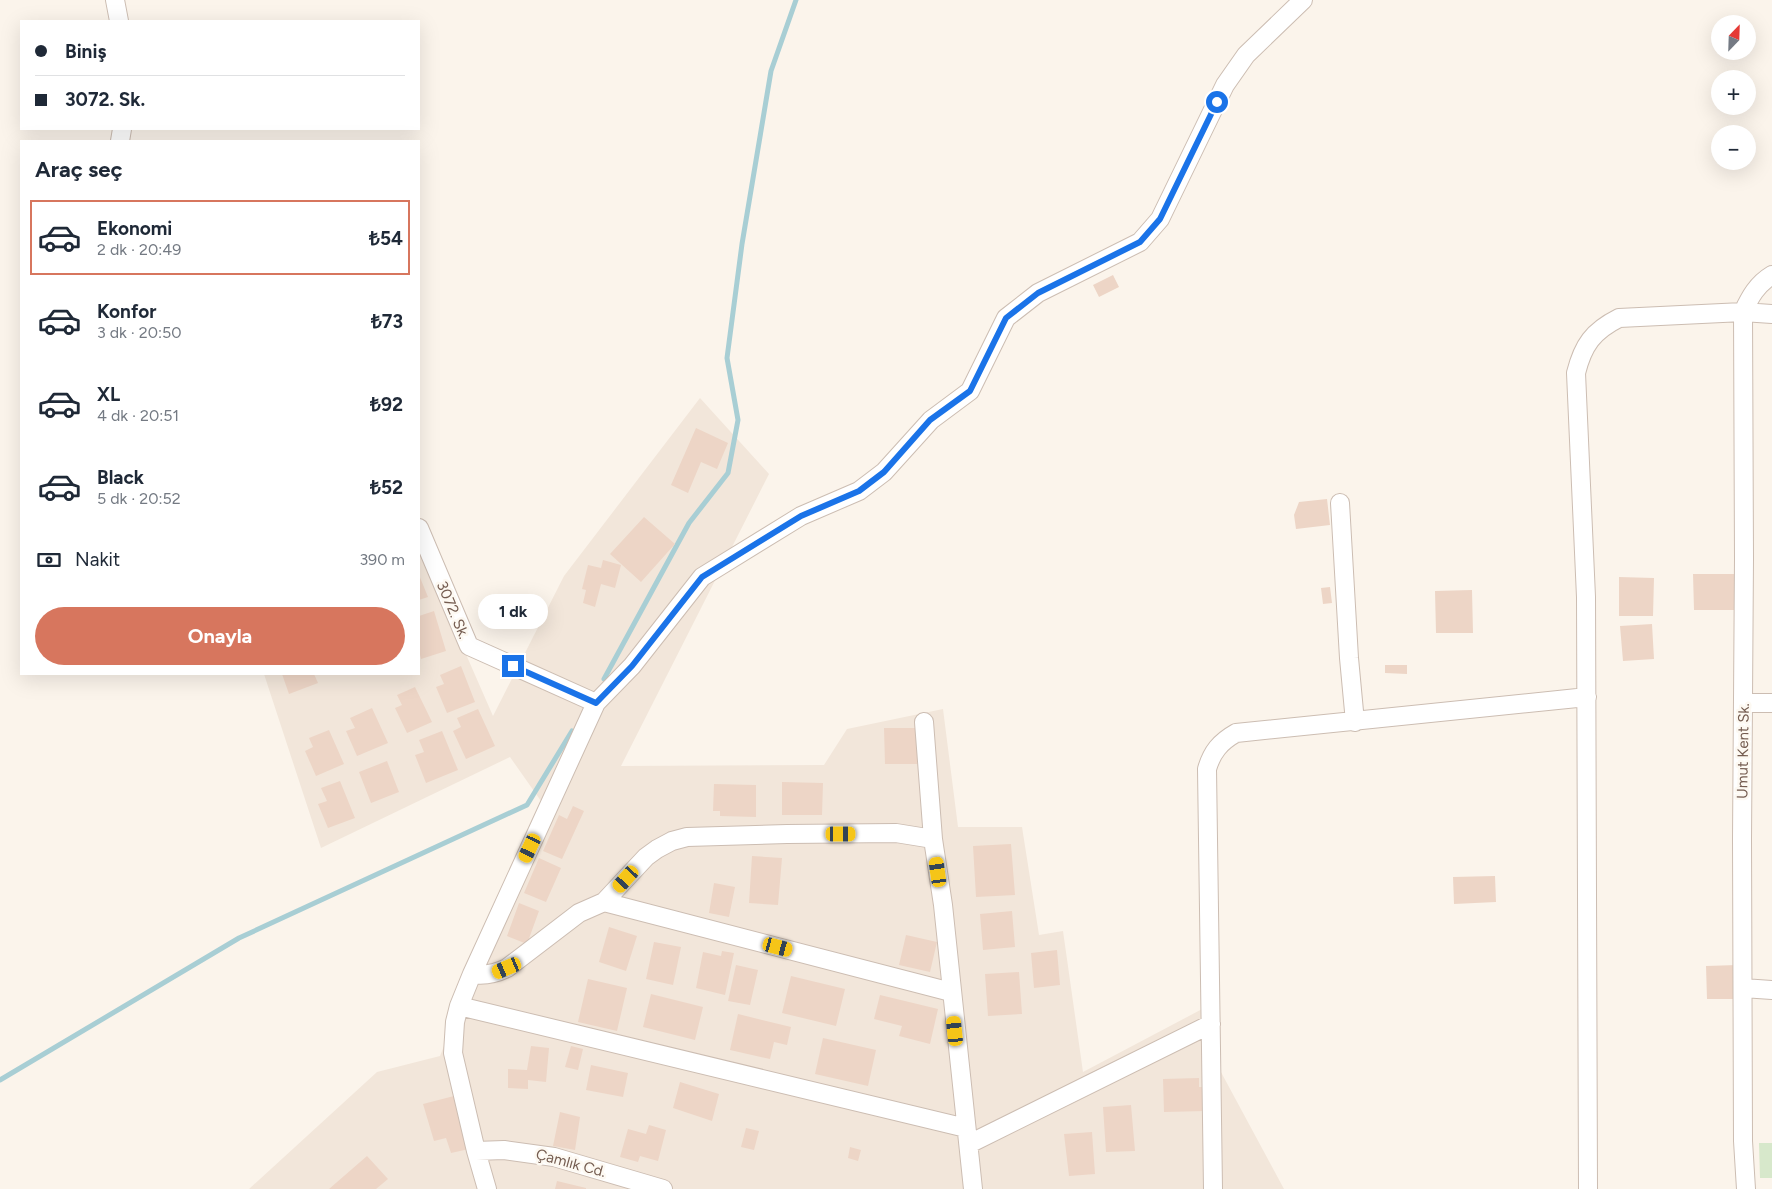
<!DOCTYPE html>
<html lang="tr">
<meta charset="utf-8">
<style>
body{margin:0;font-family:Figtree,sans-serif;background:#f6f6f7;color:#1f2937;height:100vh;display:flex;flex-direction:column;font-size:19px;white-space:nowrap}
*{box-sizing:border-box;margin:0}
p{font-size:16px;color:#747a83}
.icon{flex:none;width:28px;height:28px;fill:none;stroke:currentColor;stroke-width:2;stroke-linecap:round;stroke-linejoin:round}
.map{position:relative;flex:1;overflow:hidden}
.sheet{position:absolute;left:20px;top:140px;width:400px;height:535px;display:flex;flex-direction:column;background:#fff;border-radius:0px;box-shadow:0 5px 20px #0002}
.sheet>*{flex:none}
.guide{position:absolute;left:20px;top:20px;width:400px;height:110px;border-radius:0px;box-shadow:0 5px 20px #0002;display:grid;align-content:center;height:110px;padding:0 15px;background:#fff}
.needle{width:32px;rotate:23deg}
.controls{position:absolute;left:1711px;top:15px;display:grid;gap:10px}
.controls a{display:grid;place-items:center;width:45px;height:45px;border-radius:50%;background:#fff;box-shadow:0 5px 20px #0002;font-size:25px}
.end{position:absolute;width:22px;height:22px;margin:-11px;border:6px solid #1a73e8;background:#fff;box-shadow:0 0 0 2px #fff}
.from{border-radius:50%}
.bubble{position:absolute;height:35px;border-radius:18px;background:#fff;box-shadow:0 5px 20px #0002;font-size:16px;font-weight:700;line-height:35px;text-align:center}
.car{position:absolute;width:15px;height:30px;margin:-15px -8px;border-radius:6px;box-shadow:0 0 4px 1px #0007;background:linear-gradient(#f5c518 24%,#345 0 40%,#f5c518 0 76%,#345 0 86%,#f5c518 0)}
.guide b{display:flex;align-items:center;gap:18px;height:48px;font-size:19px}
.guide b+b{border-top:1px solid #e0e1e3}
.guide i{width:12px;height:12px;background:#1f2937}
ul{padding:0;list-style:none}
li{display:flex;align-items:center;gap:15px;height:75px;margin:0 10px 8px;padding:0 5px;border:2px solid transparent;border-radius:0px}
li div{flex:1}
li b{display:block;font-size:19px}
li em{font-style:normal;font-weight:700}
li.selected{border-color:#d7765e}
li>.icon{width:45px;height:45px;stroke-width:1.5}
h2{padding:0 15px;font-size:22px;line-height:60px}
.pay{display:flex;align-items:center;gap:12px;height:55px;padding:0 15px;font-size:19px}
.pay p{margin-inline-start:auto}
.cta{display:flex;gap:10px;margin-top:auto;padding:10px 15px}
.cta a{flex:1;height:58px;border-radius:30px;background:#d7765e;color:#fff;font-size:20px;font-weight:700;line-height:58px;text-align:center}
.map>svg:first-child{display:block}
</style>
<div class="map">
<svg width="1772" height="1189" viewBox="0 0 1772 1189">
<rect width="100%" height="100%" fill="#fbf4eb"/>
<!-- residential -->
<path fill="#f2e6da" d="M700,398L769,474L621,766L824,765L847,729L943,709L958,827H1022L1039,935L1063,931L1083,1072L1206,1007L1215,1061L1284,1189H249L377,1072L440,1056L491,928L548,811L510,757L321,848L264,674H419V547L493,716L564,576Z"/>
<!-- green -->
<path fill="#d7e8cb" d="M1759,1143H1772V1178H1760Z"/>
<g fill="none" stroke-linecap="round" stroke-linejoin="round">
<!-- stream -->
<path stroke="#a8ced4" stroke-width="5" d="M604,679L689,523L728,473L738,420L727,358L742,244L771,71L796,0
M0,1080L239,938L527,805L572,731"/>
</g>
<!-- building -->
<path fill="#edd5c6" d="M1113,275L1119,287L1099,297L1093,285Z
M696,428L728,443L717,469L701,462L688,493L671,485Z
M1327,499L1330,525L1296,529L1294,515L1299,502Z
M644,517L675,544L641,582L610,554Z
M603,560L621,565L615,588L601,584L595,607L583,603L586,590L582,589L588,565L601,568Z
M1693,574H1742V610H1694Z
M419,575L428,597L419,600Z
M1619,577L1654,578L1653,616H1619Z
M1330,587L1332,603L1323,604L1321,588Z
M1472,590L1473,633H1436L1435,591Z
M434,611L446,651L421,659L419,651V616Z
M1652,624L1654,659L1623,661L1620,626Z
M1385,665H1407V674L1385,673Z
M461,666L475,702L447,713L436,687L444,684L440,675Z
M282,674H314L318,683L289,694Z
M415,687L432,722L407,733L395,708L402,705L397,695Z
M372,708L388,743L357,756L346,731L355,728L350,718Z
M478,709L495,746L466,759L453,731L461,727L457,718Z
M884,728H917V764H885Z
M329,730L344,764L316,776L305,751L313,747L309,738Z
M442,731L458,770L426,783L415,755L424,752L419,740Z
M387,761L399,792L371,803L359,772Z
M340,781L355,818L328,828L318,804L327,801L321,788Z
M782,782L823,783L822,815H782Z
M714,784L756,785V817L720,816V811H713Z
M573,806L584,811L562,859L543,851L559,815L567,819Z
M1011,844L1015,895L976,897L973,846Z
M752,856L782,858L778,905L749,903Z
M539,858L561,868L546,902L524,893Z
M1495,876L1496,902L1454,904L1453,877Z
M714,883L735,887L729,917L709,913Z
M519,903L539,911L527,944L507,936Z
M1012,911L1015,947L983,950L980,914Z
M609,927L637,936L626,971L599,962Z
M906,935L937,942L930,972L899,965Z
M654,942L681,947L673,985L646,979Z
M1057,950L1060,985L1034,988L1031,953Z
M722,951L734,953L725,995L696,988L703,952L721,956Z
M736,965L758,970L750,1005L728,1001Z
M1737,965L1738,999H1707L1706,966Z
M1019,972L1022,1014L988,1016L985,974Z
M791,976L845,989L836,1026L782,1013Z
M588,979L627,988L617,1031L578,1022Z
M651,994L703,1007L695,1040L643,1027Z
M880,995L938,1009L930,1044L899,1036L902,1026L874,1019Z
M738,1014L791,1027L787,1045L774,1042L770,1059L730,1050Z
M823,1038L876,1050L868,1086L815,1074Z
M531,1046L549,1048L546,1082L528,1080V1089L508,1088V1069L527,1070Z
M571,1046L583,1049L578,1070L565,1067Z
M591,1065L628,1073L623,1097L586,1090Z
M1199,1078V1087H1205L1206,1111L1164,1112L1163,1079Z
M680,1082L719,1094L712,1121L673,1108Z
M454,1096L469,1149L451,1153L446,1138L434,1141L423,1104Z
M1131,1105L1135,1151L1106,1152L1103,1107Z
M560,1112L580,1117L575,1150L553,1146Z
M649,1125L666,1130L658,1161L640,1156L638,1162L620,1157L628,1129L646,1134Z
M746,1128L759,1131L754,1150L741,1147Z
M1092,1132L1095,1174L1069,1176L1064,1134Z
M850,1147L861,1150L858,1161L848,1158Z
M367,1156L388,1179L376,1189H329Z
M557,1181L586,1188V1189H555Z"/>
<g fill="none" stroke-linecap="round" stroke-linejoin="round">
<defs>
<path id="minor" d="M115,0L119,21
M120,141L122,129
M1340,503L1349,658L1355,722
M419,528L469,646L596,703
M1743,703H1772
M924,722L933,839
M604,902L951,992
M472,974C485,976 495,974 507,968L579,913L604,902L646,857L657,849L672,841L687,837L787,834L896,833L933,839L943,905L973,1189
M1743,988L1772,990
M459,1006L966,1128
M969,1144L1211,1024
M476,1151L504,1150L554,1157L663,1189
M487,1189L476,1151L453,1053L455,1022L459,1006L472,974L596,703L632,666L702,577L801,516L859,491L884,472L931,420L970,391L1006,318L1038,293L1140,242L1160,219L1225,85L1246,55L1303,0
M1213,1189L1207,769C1212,752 1220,742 1236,733L1587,697
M1588,1189L1586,597L1576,373C1583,345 1593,331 1619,318L1743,312L1772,314
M1746,1189L1743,1141L1742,839L1744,559L1743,312C1750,297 1757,284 1772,275"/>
</defs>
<!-- minor casing -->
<use href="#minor" stroke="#ccbdb2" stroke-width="20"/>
<!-- minor -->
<use href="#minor" stroke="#fff" stroke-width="18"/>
</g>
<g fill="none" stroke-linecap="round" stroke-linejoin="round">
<!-- route -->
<path stroke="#1a73e8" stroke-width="6" d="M513,666L596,703L632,666L702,577L801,516L859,491L884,472L930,420L970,391L1006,318L1038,293L1140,242L1160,219L1217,102"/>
</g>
<g text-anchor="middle" stroke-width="5" stroke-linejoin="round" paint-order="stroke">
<!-- street labels -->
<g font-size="15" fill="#745c50" stroke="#fdf9f2">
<text transform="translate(453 610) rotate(67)" y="5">3072. Sk.</text>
<text transform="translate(1743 751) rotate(-89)" y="5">Umut Kent Sk.</text>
<text transform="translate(571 1163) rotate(15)" y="5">Çamlık Cd.</text>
</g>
</g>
</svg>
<div class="controls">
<a><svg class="needle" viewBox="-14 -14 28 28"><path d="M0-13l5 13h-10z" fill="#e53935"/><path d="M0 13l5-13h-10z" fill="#747a83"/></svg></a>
<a>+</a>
<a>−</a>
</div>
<i class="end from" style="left:1217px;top:102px"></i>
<i class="end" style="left:513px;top:666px"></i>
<div class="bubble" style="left:478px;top:594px;width:70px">1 dk</div>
<i class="car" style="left:841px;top:834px;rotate:90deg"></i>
<i class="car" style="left:530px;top:848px;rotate:205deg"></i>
<i class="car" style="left:938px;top:872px;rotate:352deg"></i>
<i class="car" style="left:626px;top:879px;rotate:222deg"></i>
<i class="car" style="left:778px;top:947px;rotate:105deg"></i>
<i class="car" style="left:507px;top:968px;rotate:247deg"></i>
<i class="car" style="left:955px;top:1031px;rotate:354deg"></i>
<div class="guide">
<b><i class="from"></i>Biniş</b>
<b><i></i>3072. Sk.</b>
</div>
<section class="sheet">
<h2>Araç seç</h2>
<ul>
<li class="selected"><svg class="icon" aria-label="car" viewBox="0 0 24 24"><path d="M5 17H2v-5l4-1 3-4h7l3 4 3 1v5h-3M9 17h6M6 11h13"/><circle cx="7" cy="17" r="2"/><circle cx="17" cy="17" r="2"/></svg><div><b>Ekonomi</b><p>2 dk · 20:49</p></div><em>₺54</em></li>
<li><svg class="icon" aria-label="car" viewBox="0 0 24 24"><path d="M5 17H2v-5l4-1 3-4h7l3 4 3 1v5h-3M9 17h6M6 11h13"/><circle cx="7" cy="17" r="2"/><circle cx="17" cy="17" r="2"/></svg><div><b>Konfor</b><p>3 dk · 20:50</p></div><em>₺73</em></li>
<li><svg class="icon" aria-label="car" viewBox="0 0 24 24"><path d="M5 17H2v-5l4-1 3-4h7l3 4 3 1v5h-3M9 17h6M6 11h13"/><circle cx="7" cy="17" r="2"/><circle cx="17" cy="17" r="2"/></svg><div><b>XL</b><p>4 dk · 20:51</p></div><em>₺92</em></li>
<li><svg class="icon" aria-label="car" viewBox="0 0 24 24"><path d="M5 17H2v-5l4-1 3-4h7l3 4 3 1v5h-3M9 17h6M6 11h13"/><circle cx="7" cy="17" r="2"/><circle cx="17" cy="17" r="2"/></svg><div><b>Black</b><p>5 dk · 20:52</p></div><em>₺52</em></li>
</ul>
<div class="pay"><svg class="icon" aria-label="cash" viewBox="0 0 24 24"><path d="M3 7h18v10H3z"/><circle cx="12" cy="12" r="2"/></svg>Nakit<p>390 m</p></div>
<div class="cta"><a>Onayla</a></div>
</section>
</div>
